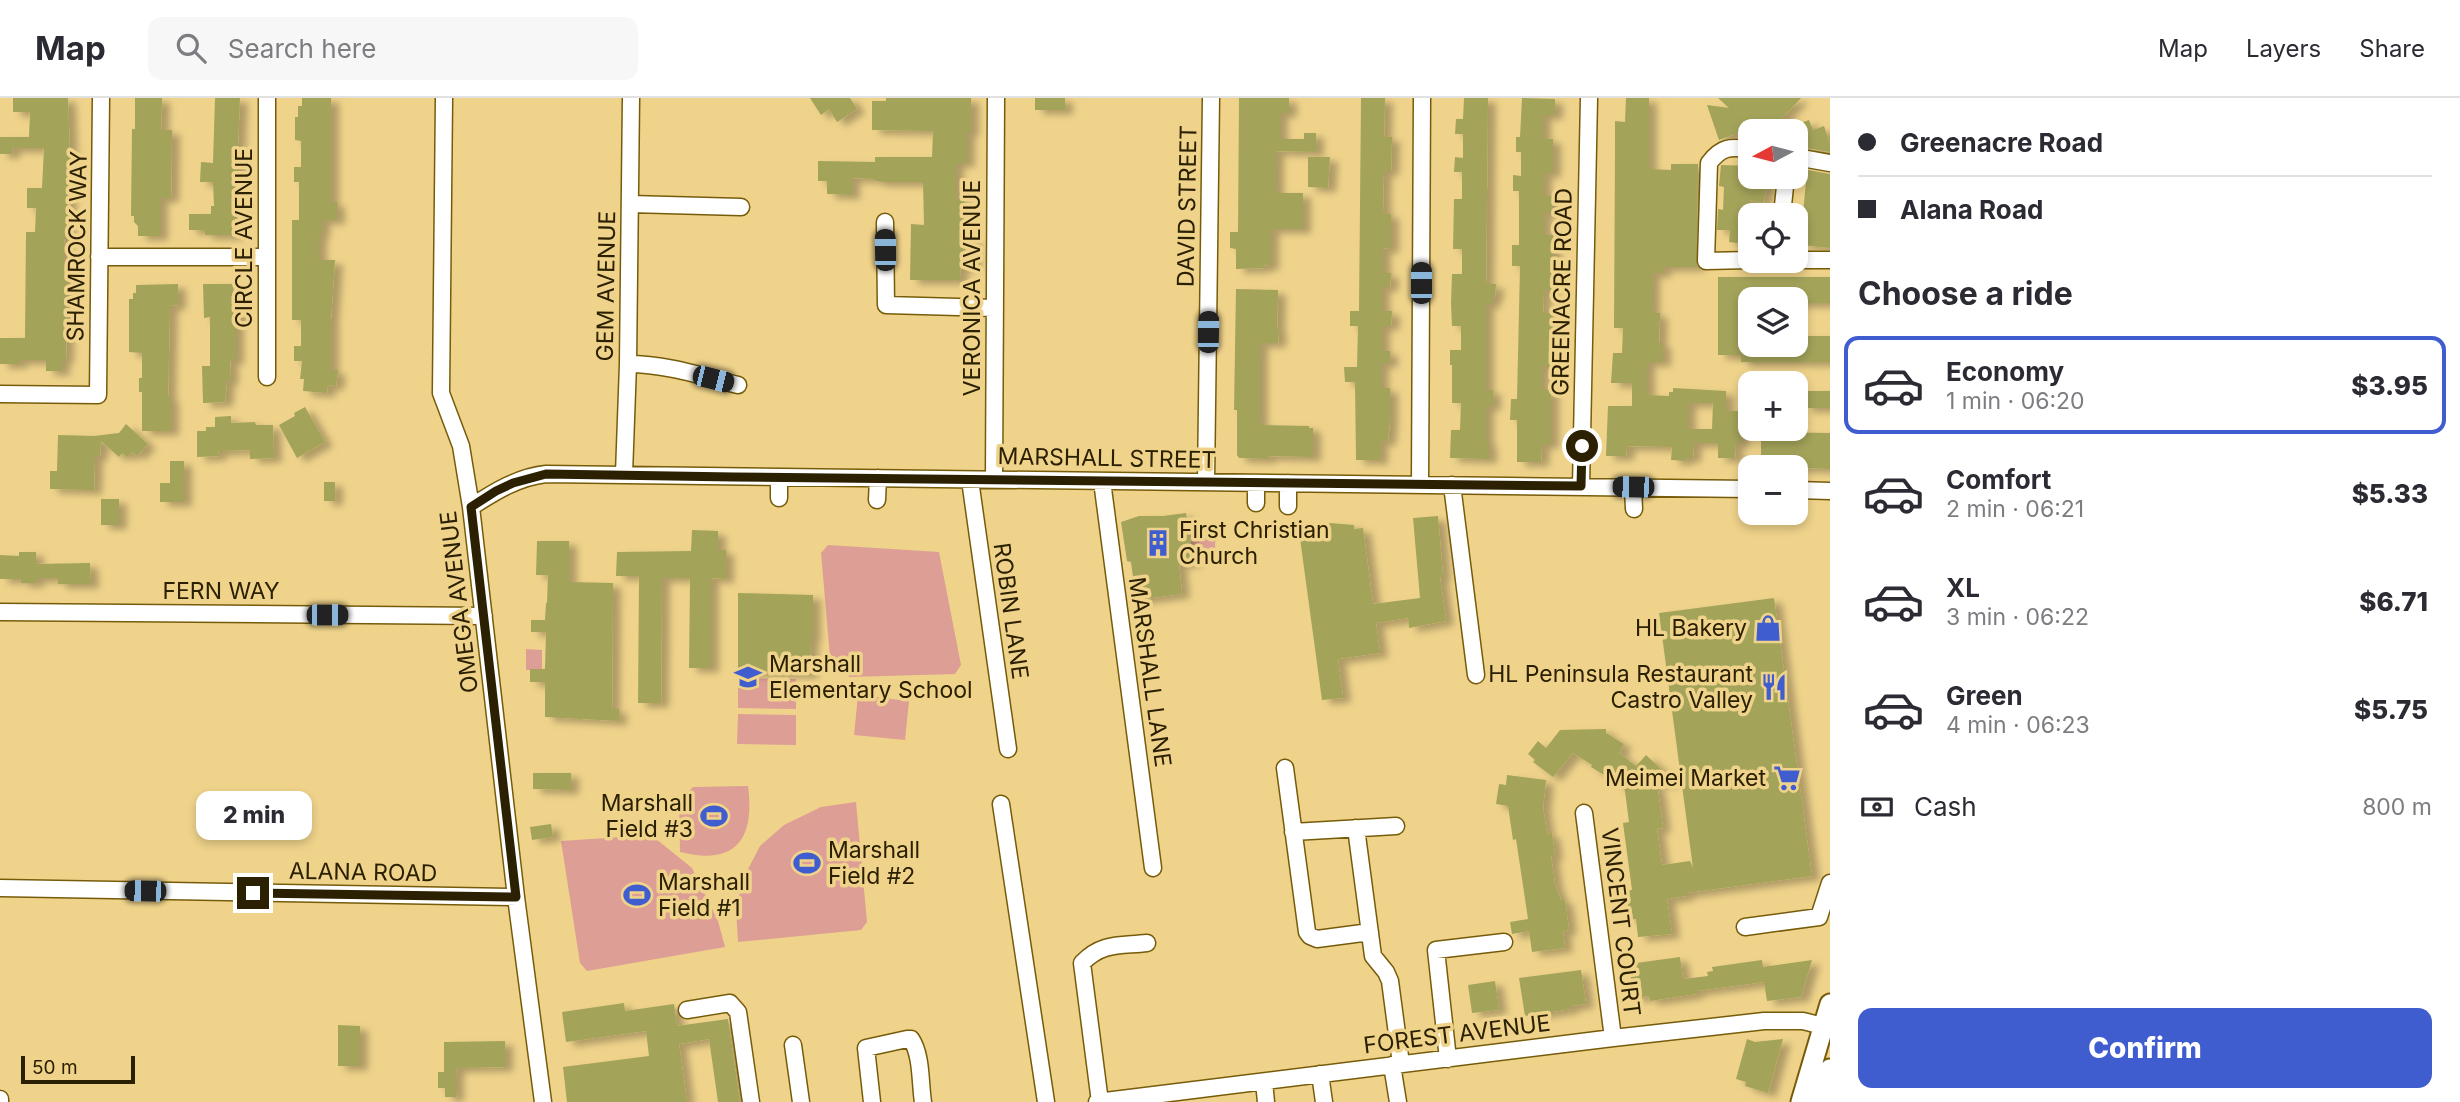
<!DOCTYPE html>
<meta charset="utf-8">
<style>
body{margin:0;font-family:Inter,sans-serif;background:#f7f7f7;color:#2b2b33;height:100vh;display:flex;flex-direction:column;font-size:26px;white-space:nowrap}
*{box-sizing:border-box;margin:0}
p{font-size:23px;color:#7c7c81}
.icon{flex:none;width:38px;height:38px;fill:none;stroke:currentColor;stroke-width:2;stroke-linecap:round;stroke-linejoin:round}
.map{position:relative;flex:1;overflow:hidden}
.panel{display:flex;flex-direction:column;background:#fff;width:630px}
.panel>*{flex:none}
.hud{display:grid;align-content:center;height:154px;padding:0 28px;background:#fff}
.needle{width:46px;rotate:263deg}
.fabs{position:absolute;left:1738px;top:21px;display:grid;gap:14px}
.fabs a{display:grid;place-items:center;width:70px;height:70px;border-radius:14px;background:#fff;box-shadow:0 4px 10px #0003;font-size:35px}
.scale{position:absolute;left:21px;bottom:18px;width:114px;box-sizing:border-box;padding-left:7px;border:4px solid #2b2002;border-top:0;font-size:19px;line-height:24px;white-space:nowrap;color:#2b2002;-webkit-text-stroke:5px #efd38b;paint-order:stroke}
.end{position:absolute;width:32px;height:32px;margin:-16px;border:9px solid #2b2002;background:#fff;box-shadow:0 0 0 4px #fff}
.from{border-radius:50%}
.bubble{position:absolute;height:49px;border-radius:14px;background:#fff;box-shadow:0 4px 10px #0003;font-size:23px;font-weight:800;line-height:49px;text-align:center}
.car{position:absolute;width:21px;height:42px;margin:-21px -10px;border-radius:9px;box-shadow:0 0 5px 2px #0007;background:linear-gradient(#222 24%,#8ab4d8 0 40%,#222 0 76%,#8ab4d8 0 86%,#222 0)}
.hud b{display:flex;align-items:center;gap:24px;height:66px;font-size:26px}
.hud b+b{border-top:2px solid #e1e1e2}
.hud i{width:18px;height:18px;background:#2b2b33}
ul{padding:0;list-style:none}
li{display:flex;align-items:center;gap:21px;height:98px;margin:0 14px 10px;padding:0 14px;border:4px solid transparent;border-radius:14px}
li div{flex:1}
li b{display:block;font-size:26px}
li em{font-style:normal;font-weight:800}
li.current{border-color:#405dd0}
li>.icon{width:63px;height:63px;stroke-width:1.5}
h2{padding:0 28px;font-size:32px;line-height:84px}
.pay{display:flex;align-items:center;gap:18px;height:77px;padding:0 28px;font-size:26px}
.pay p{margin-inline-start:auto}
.primary-button{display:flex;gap:14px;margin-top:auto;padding:14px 28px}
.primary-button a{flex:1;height:80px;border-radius:14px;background:#405dd0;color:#fff;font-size:28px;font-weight:800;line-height:80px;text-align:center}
header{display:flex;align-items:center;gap:42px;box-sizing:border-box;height:98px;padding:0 35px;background:#fff;border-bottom:2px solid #e1e1e2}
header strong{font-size:33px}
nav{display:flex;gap:38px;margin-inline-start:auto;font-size:24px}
.search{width:490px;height:63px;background:#f7f7f7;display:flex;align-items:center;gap:18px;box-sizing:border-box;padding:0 24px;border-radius:14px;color:#7c7c81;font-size:26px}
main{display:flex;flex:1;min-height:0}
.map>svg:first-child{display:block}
</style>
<header>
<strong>Map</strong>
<div class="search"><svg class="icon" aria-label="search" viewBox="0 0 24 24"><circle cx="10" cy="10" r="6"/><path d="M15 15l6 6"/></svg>Search here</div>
<nav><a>Map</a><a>Layers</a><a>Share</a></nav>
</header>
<main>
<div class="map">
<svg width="1830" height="1004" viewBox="0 0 1830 1004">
<defs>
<filter id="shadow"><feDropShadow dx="8" dy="4.5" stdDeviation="3.5" flood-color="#0004"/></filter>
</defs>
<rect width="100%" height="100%" fill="#efd38b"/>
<!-- green -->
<path fill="#dd9e95" d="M1221,425V433L1215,445L1216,464H1194L1188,427Z
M828,447L939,454L961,567L955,576L849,579L848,569L831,570L821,455Z
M526,551L542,552V572H526Z
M738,580L796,581V611L738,610Z
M858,597L909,603L905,642L854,637Z
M738,616L796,617V647L737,646Z
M748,688C755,741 736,768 680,754L679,703L693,689Z
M856,704L867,824L861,832L738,844L736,811L743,781L760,748L784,727L821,709Z
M651,737L692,770L718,823L725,849L587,873L580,865L561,743Z"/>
<!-- building -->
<path fill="#a3a35a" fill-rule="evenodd" filter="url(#shadow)" d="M13,0H68L70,56L68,119L67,140H65L64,146V175H67L66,261H62V273H46V262H19V266H0V240H25L26,134H35L36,110H27V90H42L44,50H12V56H0V39H29L30,14H13Z
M135,0H162L161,32H172L171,100H160V138H138V128L134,124V118H131L132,31H135Z
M215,0H240L237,68H240V115H235V137H205L204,132H189V116H211V108H214L213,84H200L201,64L213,65Z
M302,0H331V104H337V122H322V136H319V162H335L331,220V272H338L336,288L328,287L327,295L303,293L304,281H300L302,263H294V248H301V222H292V122H299V84H294V69H301V43L295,42V19H298V8H302Z
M810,0H850L857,11L837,24L829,11L821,17Z
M886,0H971V34H967V65H956V101H965L966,139H973V168L960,169L961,182H910L911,126L924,127L923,84H883L875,83V81L852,80V97L827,96V83H818V63L875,64V59H932L933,33L872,32V3H886Z
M1035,0H1065V12H1035Z
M1239,0H1289V15H1280V41H1304V35H1316V54L1276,53V95H1303V131H1271V168L1264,167V170L1236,171V151L1230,150V134H1238Z
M1361,0H1385L1384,39H1392L1391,73H1384L1383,98L1384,116H1391V151L1383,150V175H1391L1390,189H1382V213H1392L1391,228H1382V253H1390V265H1381V290H1390V321L1388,343H1380V362H1356L1355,284H1345L1344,269H1357L1358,228H1350V213H1359Z
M1464,0H1488L1486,186H1496L1495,199H1492V206H1486V292H1493V308H1486V344H1489V361L1450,360L1451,332H1460L1461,305H1452V267H1450V252H1461V228H1452L1451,205L1452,176H1462V151H1453L1454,101H1462V74H1454L1455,59L1463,60V36H1455L1456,21H1463Z
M1522,0L1555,1V17H1543V40L1553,41V75H1544V98H1553V114H1544V137H1553V168L1552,192H1544L1543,215H1553L1551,268H1542V292H1551V346H1542L1541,364H1517V322H1510L1511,301H1517L1520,168H1512V147H1519V93H1513V77L1521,78V54H1516V39H1520Z
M1626,0H1649V71L1671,72V66H1698L1697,169H1663V175H1652V215H1660L1659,245H1663V264H1647V297L1669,298V294H1673V290L1726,293V313H1741V345H1736L1735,360H1718V345H1694L1693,360H1685V363L1671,362L1672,349L1627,348L1626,358H1606L1608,308H1632V285H1611L1613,255H1622L1623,230H1614L1615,52V23L1625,24ZM1688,305H1713L1712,331H1688Z
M1718,0H1801L1770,33L1746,32L1719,42L1707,7L1729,10Z
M1809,22L1813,32L1824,28L1830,46V54L1806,50L1807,45L1796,49V27Z
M1308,59H1330L1328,90L1308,89Z
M1721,67L1750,68V79H1769L1763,105L1750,102V147L1729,144L1730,132H1717L1718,111L1723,112L1724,89L1719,88Z
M1802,71L1830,76V150L1802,147L1808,114H1803L1806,84L1800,83Z
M1718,179H1830V205H1796V201H1750V204H1739V237H1750V247H1796V238H1830V264H1741V257H1718Z
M178,186V207L170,208L168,299H171V333H142V294H139V280H142V255L129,254V201H133V195H136V187Z
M203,186H233L234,209L239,208V222H236V262H230L231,282H227L225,304L203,305L202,268H210V219L204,220Z
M1236,191L1278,192L1277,231H1279L1278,245H1260V327L1309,328V330H1313V359L1268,358V361L1239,360L1237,357V312H1234Z
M1804,293H1830V310H1804Z
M305,309L325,344L297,360L279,327L295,318L294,315Z
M231,318V325L255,324L256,327H273L274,360L250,361V352L218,353L219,358L197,359V333H206V329H215V319Z
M126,326L148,346L137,358L132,354L127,359L122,355L119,359L101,343L100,358H95L94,392L50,391V373H57L58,337L94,338L119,335Z
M1761,334L1830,335V371L1761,368Z
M170,363H184V404H160V385H170Z
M324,384H335V403H324Z
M101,401H119V427H101Z
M1186,415L1194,464L1179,466L1182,496L1136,502L1131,464L1127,463L1121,424L1139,418H1163Z
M1438,418L1443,479H1440L1446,523L1409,530L1408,520L1376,525L1380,555L1338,561L1343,600L1322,602L1299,433L1320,430L1330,425L1354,427V431L1363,430L1373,506L1420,500L1413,420Z
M692,432L718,433V452H726V481L711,480V570H689L690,480H662L661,605H638L639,478H616L617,454L691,453Z
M537,443H569V484L613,485L612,611H619V623L545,619V584H530V571H545L546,534H531V522H545L546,505H547L548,477H536Z
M19,454H36V466L90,465L91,486H58V480H36V485H21V481H0V457L19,458Z
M738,495L813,497V539H811L810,576L738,574Z
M1774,500L1812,778L1686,795V798L1667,801L1672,836L1638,839L1636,821L1629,822L1626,793L1632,792L1623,725L1629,724L1625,693L1616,684L1591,669L1592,667L1573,655L1553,679L1533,664L1535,662L1528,656L1538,643L1546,650L1560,632L1606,631V635L1624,646L1619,655L1636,668L1646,657L1674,683L1654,686L1658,693L1663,730L1657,731L1662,767L1690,763L1693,770L1659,515Z
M533,675H571V692L533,691Z
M1507,677L1546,682L1543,709L1547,736L1552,735L1555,758H1551L1555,786L1561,802H1565L1569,832L1563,833L1565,850L1532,854L1529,833L1512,836L1510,824L1528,821L1516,741L1513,742L1508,708L1496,706L1499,686L1506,687Z
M551,726L553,739L532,742L530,729Z
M1680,859L1683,881L1708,878L1707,874L1713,873L1712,869L1762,862L1763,869L1812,862L1801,899L1767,903L1764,884L1696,893V896L1650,903L1649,898L1634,900L1629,866Z
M1581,872L1586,906L1571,908V911L1525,918L1519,880Z
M1495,883L1499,912L1472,915L1468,887Z
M624,905L625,913L674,906L677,928L728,921L740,1004H718L709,941L679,946L687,1004H567L563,969L649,958L646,933L566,944L562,914Z
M338,927L360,928V968H338Z
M1747,941L1755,944L1783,941L1768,995L1745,988L1746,984L1736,981Z
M505,943V969L456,970V999H445V990H438V974H444V944Z"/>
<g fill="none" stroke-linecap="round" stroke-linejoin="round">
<defs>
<path id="minor" d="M444,0L441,295L461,348L471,409L516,799L543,1004
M1750,51C1730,49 1722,48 1709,65L1706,163L1750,162
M1796,59L1830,65
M630,106L741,109
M1782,117L1786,79
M885,124L886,207L994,210
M99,159H266
M1796,162H1830
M628,266C666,266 702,278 738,287
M267,279V0
M0,296L98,297L101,0
M624,376L628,266L631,0
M994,381L996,0
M970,382L1008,651
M1102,383L1153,770
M1206,384L1211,0
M1256,385V405
M1420,386L1422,0
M1452,387L1476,577
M1581,388L1589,0
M1633,389L1634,411
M1796,392L1830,393
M779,400V380
M877,402L878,380
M1288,408V385
M471,409C494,394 518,379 546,376L1750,391
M0,514L484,518
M1285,670L1307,834L1310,838L1317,841L1370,834
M1001,706L1046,1004
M1584,715L1613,940
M1356,730L1373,858L1386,874L1390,883L1401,966
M1293,734L1396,728
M0,790L516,799
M1745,829L1819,819L1830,785
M687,912L730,905L738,914L751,1004
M793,947L801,1004
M1448,961L1436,852L1504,844
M1392,967L1398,1004
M1320,976L1324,1004
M1264,984L1266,1004
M0,1001V1004
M872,1004L866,950L907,941H911C922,957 920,986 923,1004
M1097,1004L1613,940L1764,923H1803L1823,928
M1100,1004L1082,865C1102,844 1120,848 1147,845"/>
<path id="major" d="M1801,1004L1830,906
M1820,1004L1830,971"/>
</defs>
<!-- minor casing -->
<use href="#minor" stroke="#765c0a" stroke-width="19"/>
<!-- major casing -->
<use href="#major" stroke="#765c0a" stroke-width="23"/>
<!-- minor -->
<use href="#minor" stroke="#fff" stroke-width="16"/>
<!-- major -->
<use href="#major" stroke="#fff" stroke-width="19"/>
</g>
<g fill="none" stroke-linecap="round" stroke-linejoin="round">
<!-- route -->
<path stroke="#2b2002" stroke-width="9" d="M253,795L516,799L471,409L496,393L513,385L546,376L734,379L1581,388L1582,348"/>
</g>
<!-- icons -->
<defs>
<symbol id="building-bare" viewBox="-9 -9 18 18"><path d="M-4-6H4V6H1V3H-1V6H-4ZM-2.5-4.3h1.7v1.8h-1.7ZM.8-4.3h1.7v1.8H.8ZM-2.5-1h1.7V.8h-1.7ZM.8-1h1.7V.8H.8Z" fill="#405dd0" stroke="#efd38b" stroke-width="2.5" paint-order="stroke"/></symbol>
<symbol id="shop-bare" viewBox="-9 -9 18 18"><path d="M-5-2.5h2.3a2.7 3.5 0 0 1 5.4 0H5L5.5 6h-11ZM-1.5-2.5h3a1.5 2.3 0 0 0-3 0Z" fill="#405dd0" stroke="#efd38b" stroke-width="2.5" paint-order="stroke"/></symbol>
<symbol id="school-bare" viewBox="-9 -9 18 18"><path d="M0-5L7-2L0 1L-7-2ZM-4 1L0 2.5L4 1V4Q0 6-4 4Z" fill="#405dd0" stroke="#efd38b" stroke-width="2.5" paint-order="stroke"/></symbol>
<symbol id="restaurant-bare" viewBox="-9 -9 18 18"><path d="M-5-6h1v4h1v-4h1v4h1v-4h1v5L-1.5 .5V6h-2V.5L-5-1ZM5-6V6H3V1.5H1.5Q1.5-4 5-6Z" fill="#405dd0" stroke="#efd38b" stroke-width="2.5" paint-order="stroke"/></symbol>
<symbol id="supermarket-bare" viewBox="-9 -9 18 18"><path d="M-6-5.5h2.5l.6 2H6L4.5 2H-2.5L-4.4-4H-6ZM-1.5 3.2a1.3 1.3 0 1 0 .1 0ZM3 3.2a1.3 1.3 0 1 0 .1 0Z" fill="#405dd0" stroke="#efd38b" stroke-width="2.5" paint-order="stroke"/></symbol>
<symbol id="stadium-bare" viewBox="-9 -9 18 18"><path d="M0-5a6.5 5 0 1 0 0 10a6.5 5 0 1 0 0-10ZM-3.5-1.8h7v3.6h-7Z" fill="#405dd0" stroke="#efd38b" stroke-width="2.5" paint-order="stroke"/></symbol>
</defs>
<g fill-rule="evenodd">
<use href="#building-bare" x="1139" y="426" width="38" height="38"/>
<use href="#shop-bare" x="1749" y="511" width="38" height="38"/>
<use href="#school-bare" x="729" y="560" width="38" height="38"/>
<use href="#restaurant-bare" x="1755" y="570" width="38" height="38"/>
<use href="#supermarket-bare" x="1768" y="661" width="38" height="38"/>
<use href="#stadium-bare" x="695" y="699" width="38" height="38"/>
<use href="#stadium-bare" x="788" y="746" width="38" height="38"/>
<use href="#stadium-bare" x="618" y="778" width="38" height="38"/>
</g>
<g text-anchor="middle" stroke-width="7" stroke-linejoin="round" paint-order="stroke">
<!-- street labels -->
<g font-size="23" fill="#2b2002" stroke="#efd38b">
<text transform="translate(1187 108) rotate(-89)" y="8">DAVID STREET</text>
<text transform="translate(244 140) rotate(-90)" y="8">CIRCLE AVENUE</text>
<text transform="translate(77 148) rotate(-89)" y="8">SHAMROCK WAY</text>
<text transform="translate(606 188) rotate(-89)" y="8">GEM AVENUE</text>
<text transform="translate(972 190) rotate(-90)" y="8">VERONICA AVENUE</text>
<text transform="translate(1562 194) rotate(-89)" y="8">GREENACRE ROAD</text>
<text transform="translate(1107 360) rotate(1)" y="8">MARSHALL STREET</text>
<text x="221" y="501">FERN WAY</text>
<text transform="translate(459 504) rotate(-97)" y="8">OMEGA AVENUE</text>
<text transform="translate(1011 513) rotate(82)" y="8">ROBIN LANE</text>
<text transform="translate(1150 574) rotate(82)" y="8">MARSHALL LANE</text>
<text transform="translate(363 774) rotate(1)" y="8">ALANA ROAD</text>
<text transform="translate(1621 824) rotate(83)" y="8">VINCENT COURT</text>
<text transform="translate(1457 936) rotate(-7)" y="8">FOREST AVENUE</text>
</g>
<!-- poi labels -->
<g font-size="23" fill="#2b2002" stroke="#efd38b" text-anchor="start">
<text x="1179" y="440">First Christian<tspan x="1179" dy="26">Church</tspan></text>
<text x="1747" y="538" text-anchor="end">HL Bakery</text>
<text x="769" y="574">Marshall<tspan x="769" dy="26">Elementary School</tspan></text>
<text x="1753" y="584" text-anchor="end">HL Peninsula Restaurant<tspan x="1753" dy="26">Castro Valley</tspan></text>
<text x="1766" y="688" text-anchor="end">Meimei Market</text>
<text x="693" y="713" text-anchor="end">Marshall<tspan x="693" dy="26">Field #3</tspan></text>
<text x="828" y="760">Marshall<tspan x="828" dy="26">Field #2</tspan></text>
<text x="658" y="792">Marshall<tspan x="658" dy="26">Field #1</tspan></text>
</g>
</g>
</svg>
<div class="fabs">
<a><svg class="needle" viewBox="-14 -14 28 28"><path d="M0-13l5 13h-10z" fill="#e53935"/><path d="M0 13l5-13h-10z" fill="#7c7c81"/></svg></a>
<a><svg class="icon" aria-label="locate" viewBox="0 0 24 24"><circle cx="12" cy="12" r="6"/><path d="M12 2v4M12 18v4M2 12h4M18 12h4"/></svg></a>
<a><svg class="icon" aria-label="layers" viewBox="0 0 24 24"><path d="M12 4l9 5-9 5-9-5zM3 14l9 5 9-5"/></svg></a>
<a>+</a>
<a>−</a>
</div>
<div class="scale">50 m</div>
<i class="end from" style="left:1582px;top:348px"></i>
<i class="end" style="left:253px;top:795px"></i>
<div class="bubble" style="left:196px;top:693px;width:116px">2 min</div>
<i class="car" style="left:885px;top:152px;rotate:359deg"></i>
<i class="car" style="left:1421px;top:185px;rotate:0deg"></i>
<i class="car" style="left:1208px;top:234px;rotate:1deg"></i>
<i class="car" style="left:713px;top:281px;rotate:104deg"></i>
<i class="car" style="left:1633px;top:389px;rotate:271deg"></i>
<i class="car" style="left:327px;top:517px;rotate:90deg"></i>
<i class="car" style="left:145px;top:793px;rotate:271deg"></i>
</div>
<section class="panel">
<div class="hud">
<b><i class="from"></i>Greenacre Road</b>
<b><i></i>Alana Road</b>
</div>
<h2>Choose a ride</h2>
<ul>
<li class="current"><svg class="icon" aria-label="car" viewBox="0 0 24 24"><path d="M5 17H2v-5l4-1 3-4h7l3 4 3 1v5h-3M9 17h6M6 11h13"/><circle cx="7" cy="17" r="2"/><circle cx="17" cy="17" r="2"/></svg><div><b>Economy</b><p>1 min · 06:20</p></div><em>$3.95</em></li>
<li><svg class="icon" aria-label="car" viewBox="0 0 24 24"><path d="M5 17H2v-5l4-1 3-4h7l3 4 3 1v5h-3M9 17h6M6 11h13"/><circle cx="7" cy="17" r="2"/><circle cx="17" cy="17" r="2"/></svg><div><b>Comfort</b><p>2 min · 06:21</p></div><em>$5.33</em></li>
<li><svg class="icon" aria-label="car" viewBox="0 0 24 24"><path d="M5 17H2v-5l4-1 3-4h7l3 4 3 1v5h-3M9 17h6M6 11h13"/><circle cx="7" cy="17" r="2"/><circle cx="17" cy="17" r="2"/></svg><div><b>XL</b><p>3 min · 06:22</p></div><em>$6.71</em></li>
<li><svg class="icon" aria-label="car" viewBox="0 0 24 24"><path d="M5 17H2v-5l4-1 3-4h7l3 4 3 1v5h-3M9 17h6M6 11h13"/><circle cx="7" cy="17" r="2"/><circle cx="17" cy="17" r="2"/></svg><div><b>Green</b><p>4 min · 06:23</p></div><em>$5.75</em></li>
</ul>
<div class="pay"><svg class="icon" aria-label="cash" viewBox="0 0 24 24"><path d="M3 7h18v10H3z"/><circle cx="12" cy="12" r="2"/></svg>Cash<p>800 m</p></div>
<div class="primary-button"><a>Confirm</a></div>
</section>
</main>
